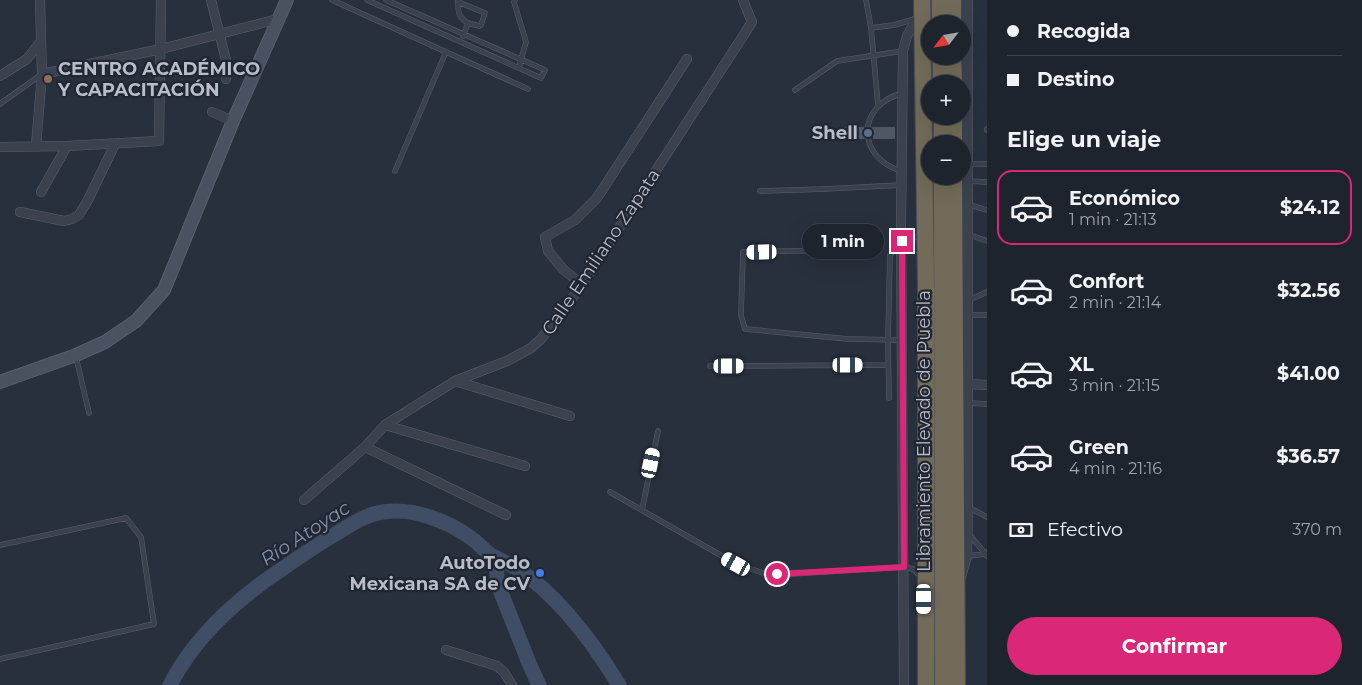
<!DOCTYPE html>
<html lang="es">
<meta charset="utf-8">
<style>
body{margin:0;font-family:Montserrat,sans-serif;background:#262c36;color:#f1f3f6;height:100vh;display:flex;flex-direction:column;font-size:19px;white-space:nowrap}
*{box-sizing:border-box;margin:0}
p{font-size:16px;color:#a1a4aa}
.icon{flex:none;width:28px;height:28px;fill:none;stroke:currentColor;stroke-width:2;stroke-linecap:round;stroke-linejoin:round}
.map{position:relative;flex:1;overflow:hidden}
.drawer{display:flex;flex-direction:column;background:#1e242e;width:375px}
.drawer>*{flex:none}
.top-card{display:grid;align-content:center;height:110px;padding:0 20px;background:#1e242e}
.needle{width:32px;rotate:239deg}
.fabs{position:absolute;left:921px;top:15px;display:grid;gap:10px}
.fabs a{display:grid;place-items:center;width:50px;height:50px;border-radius:50%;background:#1e242e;box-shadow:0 5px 20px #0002,0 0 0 1px #3c414a;font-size:25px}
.end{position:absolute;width:22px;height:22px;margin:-11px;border:6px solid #db2777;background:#fff;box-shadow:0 0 0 2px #fff}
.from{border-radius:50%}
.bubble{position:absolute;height:35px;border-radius:18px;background:#1e242e;box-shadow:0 5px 20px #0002,0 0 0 1px #3c414a;font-size:16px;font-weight:700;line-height:35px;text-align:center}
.car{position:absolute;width:15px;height:30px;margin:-15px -8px;border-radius:6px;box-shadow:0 0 4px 1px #0007;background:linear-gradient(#fff 24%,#345 0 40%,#fff 0 76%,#345 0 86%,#fff 0)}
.top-card b{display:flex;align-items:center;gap:18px;height:48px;font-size:19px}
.top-card b+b{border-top:1px solid #3c414a}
.top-card i{width:12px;height:12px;background:#f1f3f6}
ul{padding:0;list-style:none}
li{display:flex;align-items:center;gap:15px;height:75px;margin:0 10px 8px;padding:0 10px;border:2px solid transparent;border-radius:15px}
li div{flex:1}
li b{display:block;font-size:19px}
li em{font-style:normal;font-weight:700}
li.on{border-color:#db2777}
li>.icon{width:45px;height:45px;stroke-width:1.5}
h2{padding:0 20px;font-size:22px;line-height:60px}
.pay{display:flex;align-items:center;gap:12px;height:55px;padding:0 20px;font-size:19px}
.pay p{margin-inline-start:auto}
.button{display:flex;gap:10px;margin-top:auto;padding:10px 20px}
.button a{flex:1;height:58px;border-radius:30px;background:#db2777;color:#fff;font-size:20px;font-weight:700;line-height:58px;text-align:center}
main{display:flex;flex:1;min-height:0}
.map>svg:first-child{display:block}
</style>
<main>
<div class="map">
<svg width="987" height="685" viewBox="0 0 987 685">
<rect width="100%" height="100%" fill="#28303e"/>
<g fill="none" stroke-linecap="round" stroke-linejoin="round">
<!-- river -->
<path stroke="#3f4d65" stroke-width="15" d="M495,557L498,585L529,663L539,685
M170,685C195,636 239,597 285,567C300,556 316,546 332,536C349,526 363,515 383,512C412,507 448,521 471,538C479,543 486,553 494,557C502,561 510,564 518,569C558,596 594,644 619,685"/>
</g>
<!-- building -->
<path fill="#4e5766" d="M842,127H864L865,139H842Z
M872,127H895V139H873Z"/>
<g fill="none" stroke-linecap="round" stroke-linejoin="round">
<defs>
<path id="service" d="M332,0L446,52L395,171
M367,0L541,78L545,70L386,0
M458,0C458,12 458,17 468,23L463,36
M515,0L514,2L526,42L519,67
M866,0L871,28L894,25L915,19
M458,2L485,13L481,25L479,26L468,23
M871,28L878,105
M446,52L528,89
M795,90L837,61L903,51
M0,104L42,74
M987,130V129
M968,164H987
M901,171C856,157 856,105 903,93
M968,181L987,182
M760,191L825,189L902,185
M967,204L987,210
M969,235L987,241
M840,250L743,252L741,315L745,329L848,339L903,340
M969,300L987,292
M969,315H987
M76,357L89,413
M710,366L888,365
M889,398L888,339L890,255L902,241L920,236
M968,403L987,404
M610,492L736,564L763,573L791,574L904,567L913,569L921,577
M968,507L987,517
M642,510L658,431
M969,534L987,556
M0,545L126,518L141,537L154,624L0,659
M968,556L985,554L987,552"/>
<path id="minor" d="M211,0L227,64L226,79
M42,74L161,49L278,19
M0,76L27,59L41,41
M212,112L233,121
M36,146L42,74L40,0
M0,147L67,146L159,141L161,0
M41,192L67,146
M20,212L64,221L72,219L79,215L88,200L115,144
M582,285L563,269L548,251L545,237L575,220L597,198L687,59
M455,381L570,416
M968,384L987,385
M385,425L525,466
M365,447L506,515
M304,500L365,447L385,425L455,381L507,361L531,348L541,339L582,285L752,22L743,0
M446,650L497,666L504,672L512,685
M904,685L901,224L903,51L907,36L916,20"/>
<path id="tertiary" d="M959,580L966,556L967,507V0"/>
<path id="secondary" d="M0,382L76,355L105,342L136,321L164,290L233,121L287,0"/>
<path id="motorway" d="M922,0L926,285V685
M940,0V24
M953,0V24
M941,56V84
M953,56L954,84
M942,116V144
M954,116V144
M942,176L943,685
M954,176L957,685"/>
</defs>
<!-- service casing -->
<use href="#service" stroke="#59606c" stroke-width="5.5"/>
<!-- minor casing -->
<use href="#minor" stroke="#59606c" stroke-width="10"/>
<!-- tertiary casing -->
<use href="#tertiary" stroke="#59606c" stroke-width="12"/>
<!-- secondary casing -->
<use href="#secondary" stroke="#59606c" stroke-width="14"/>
<!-- motorway casing -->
<use href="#motorway" stroke="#464d59" stroke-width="18"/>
<!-- service -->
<use href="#service" stroke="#3b424e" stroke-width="4.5"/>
<!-- minor -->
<use href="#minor" stroke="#3b424e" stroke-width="9"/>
<!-- tertiary -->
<use href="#tertiary" stroke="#3b424e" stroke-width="11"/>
<!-- secondary -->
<use href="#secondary" stroke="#4a5161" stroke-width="12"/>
<!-- motorway -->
<use href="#motorway" stroke="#736b59" stroke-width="16"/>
</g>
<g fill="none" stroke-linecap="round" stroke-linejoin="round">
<!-- route -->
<path stroke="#db2777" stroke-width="6" d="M777,574L904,567L902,241"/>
</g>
<!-- markers -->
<circle fill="#8d6e63" stroke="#202733" stroke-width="2" cx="48" cy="79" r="5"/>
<circle fill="#5c6f8a" stroke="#202733" stroke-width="2" cx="868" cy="133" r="5"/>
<circle fill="#3f7fe0" stroke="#202733" stroke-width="2" cx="540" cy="573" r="5"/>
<g text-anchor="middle" stroke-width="4.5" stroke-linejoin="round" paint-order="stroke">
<!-- poi labels -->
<g font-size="18" font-weight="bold" fill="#b8bdc9" stroke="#202733" text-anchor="end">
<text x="58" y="75" text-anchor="start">CENTRO ACADÉMICO<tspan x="58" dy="21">Y CAPACITACIÓN</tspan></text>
<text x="858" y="139">Shell</text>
<text x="530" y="569">AutoTodo<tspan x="530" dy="21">Mexicana SA de CV</tspan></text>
</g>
<!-- street labels -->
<g font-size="18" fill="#b8bdc9" stroke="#202733">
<text transform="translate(601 252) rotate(-56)" y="6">Calle Emiliano Zapata</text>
<text transform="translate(924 431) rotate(-90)" y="6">Libramiento Elevado de Puebla</text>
</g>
<!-- water labels -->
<g font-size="19" font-style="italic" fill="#8292ad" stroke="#202733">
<text transform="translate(305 533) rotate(-33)" y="7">Río Atoyac</text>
</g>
</g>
</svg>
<div class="fabs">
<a><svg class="needle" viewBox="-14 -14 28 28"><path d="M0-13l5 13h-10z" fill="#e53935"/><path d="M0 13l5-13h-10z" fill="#a1a4aa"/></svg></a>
<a>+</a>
<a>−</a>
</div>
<i class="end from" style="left:777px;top:574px"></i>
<i class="end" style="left:902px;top:241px"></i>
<div class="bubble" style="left:802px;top:224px;width:82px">1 min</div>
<i class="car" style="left:762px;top:252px;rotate:269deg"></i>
<i class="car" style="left:848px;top:365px;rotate:90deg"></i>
<i class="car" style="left:729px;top:366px;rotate:90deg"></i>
<i class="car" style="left:651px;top:463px;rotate:12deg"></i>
<i class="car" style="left:736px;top:564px;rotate:299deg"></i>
<i class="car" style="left:924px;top:599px;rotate:180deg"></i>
</div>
<section class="drawer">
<div class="top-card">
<b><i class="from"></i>Recogida</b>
<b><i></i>Destino</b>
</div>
<h2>Elige un viaje</h2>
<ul>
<li class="on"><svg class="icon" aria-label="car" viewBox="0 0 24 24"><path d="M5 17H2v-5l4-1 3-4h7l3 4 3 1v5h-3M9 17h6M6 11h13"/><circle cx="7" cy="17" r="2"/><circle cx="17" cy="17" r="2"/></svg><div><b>Económico</b><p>1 min · 21:13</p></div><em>$24.12</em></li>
<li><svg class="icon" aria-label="car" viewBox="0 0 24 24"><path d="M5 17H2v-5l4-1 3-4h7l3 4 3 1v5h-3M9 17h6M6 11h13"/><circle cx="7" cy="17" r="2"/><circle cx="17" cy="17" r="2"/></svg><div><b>Confort</b><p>2 min · 21:14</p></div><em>$32.56</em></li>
<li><svg class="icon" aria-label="car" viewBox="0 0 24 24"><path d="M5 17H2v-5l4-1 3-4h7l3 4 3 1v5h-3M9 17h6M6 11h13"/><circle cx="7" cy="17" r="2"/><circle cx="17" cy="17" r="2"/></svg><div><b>XL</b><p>3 min · 21:15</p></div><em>$41.00</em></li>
<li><svg class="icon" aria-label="car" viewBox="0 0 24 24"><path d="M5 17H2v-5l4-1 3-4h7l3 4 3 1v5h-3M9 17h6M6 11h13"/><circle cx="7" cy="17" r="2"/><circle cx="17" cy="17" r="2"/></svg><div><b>Green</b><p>4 min · 21:16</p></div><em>$36.57</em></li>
</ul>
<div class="pay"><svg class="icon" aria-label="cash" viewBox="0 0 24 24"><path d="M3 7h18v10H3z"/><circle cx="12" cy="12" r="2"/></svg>Efectivo<p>370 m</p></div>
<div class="button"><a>Confirmar</a></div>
</section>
</main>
